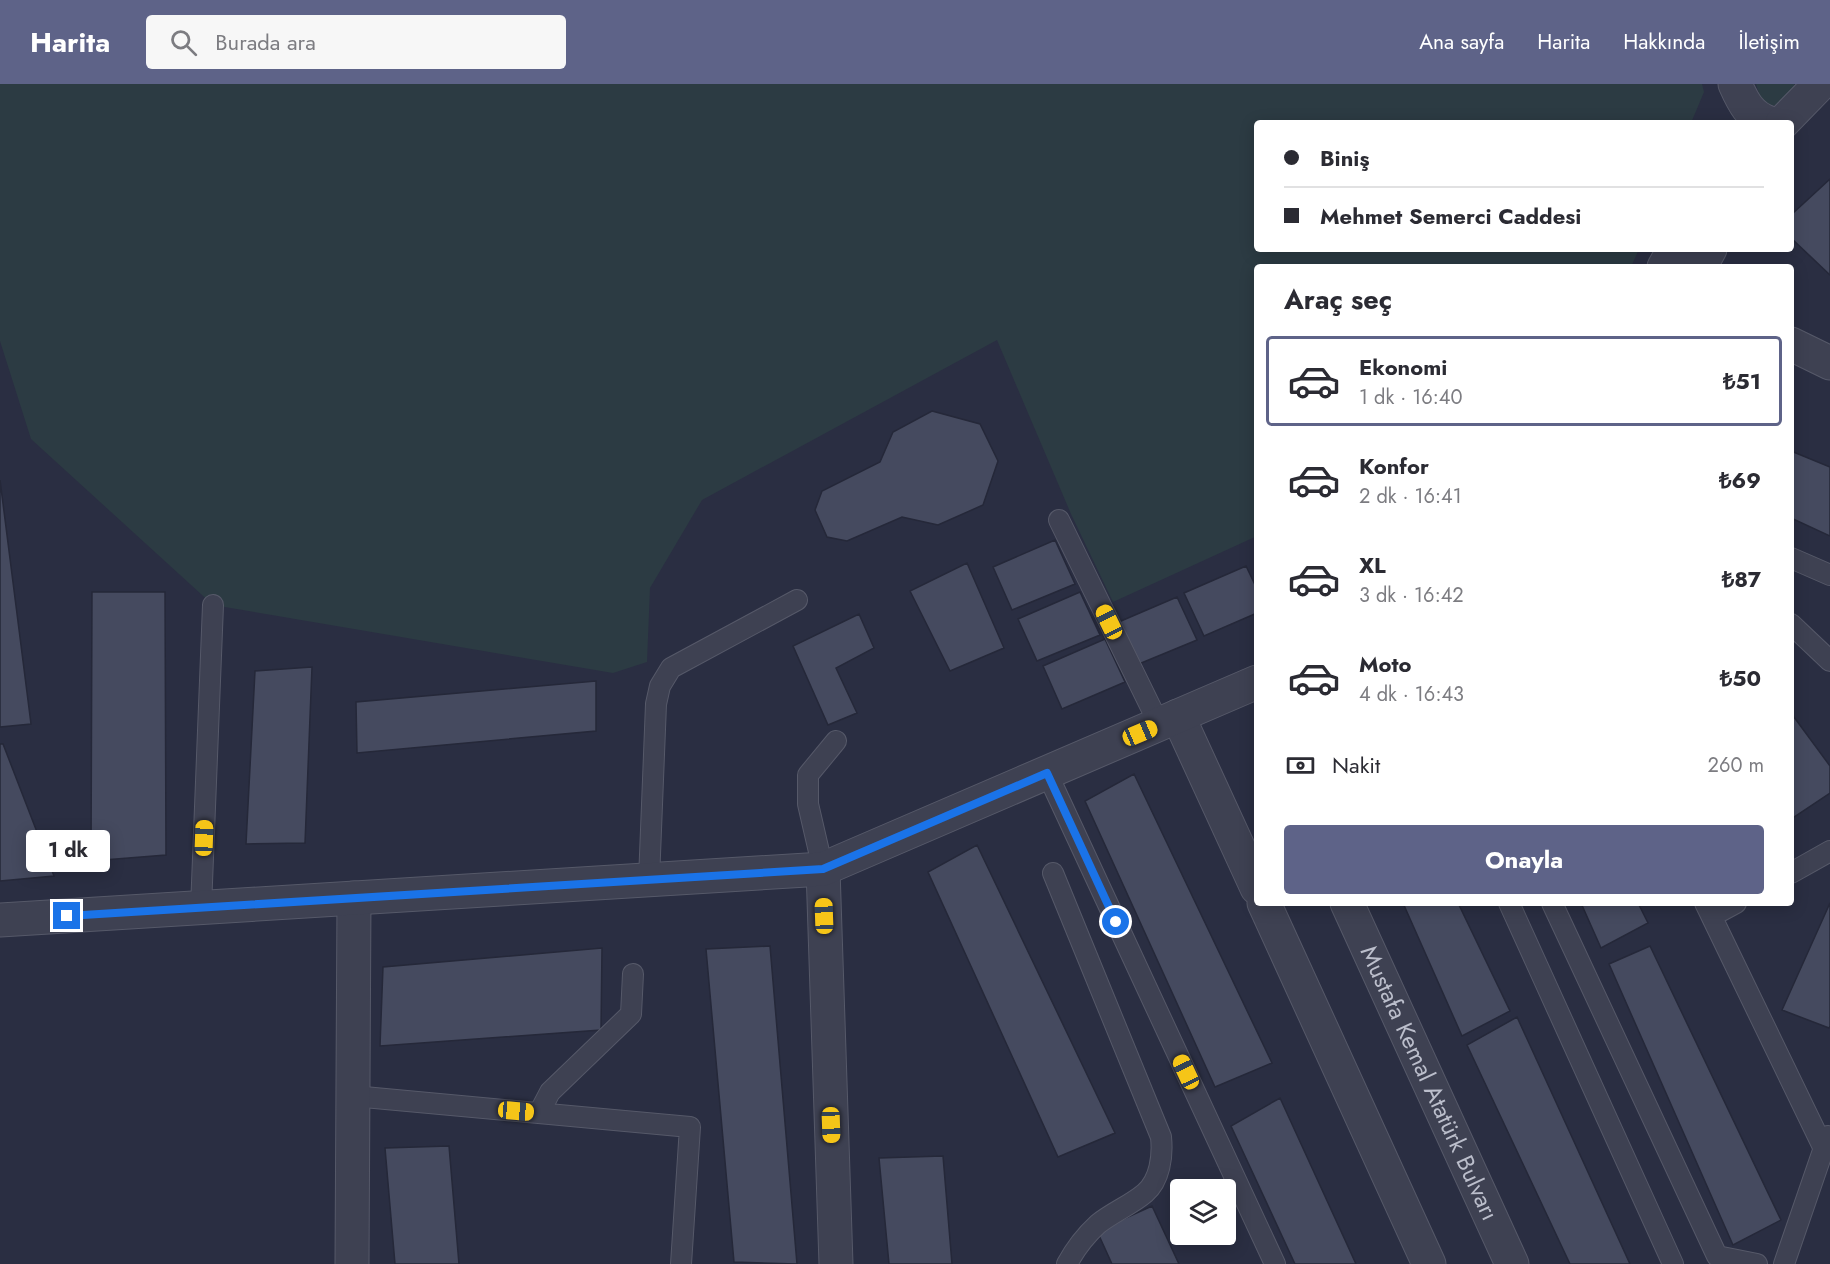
<!DOCTYPE html>
<html lang="tr">
<meta charset="utf-8">
<style>
body{margin:0;font-family:Jost,sans-serif;background:#f7f7f7;color:#2b2b33;height:100vh;display:flex;flex-direction:column;font-size:22px;white-space:nowrap}
*{box-sizing:border-box;margin:0}
p{font-size:20px;color:#7c7c81}
.icon{flex:none;width:33px;height:33px;fill:none;stroke:currentColor;stroke-width:2;stroke-linecap:round;stroke-linejoin:round}
.map{position:relative;flex:1;overflow:hidden}
.drawer{position:absolute;left:1254px;top:180px;width:540px;height:642px;display:flex;flex-direction:column;background:#fff;border-radius:6px;box-shadow:0 3px 15px #0003}
.drawer>*{flex:none}
.top-card{position:absolute;left:1254px;top:36px;width:540px;height:132px;border-radius:6px;box-shadow:0 3px 15px #0003;display:grid;align-content:center;height:132px;padding:0 30px;background:#fff}
.controls{position:absolute;left:1170px;top:1095px;display:grid;gap:12px}
.controls a{display:grid;place-items:center;width:66px;height:66px;border-radius:6px;background:#fff;box-shadow:0 3px 15px #0003;font-size:30px}
.end{position:absolute;width:27px;height:27px;margin:-14px;border:8px solid #1a73e8;background:#fff;box-shadow:0 0 0 3px #fff}
.from{border-radius:50%}
.bubble{position:absolute;height:42px;border-radius:6px;background:#fff;box-shadow:0 3px 15px #0003;font-size:20px;font-weight:700;line-height:42px;text-align:center}
.car{position:absolute;width:18px;height:36px;margin:-18px -9px;border-radius:8px;box-shadow:0 0 4px 2px #0007;background:linear-gradient(#f5c518 24%,#345 0 40%,#f5c518 0 76%,#345 0 86%,#f5c518 0)}
.top-card b{display:flex;align-items:center;gap:21px;height:57px;font-size:22px}
.top-card b+b{border-top:2px solid #e1e1e2}
.top-card i{width:15px;height:15px;background:#2b2b33}
ul{padding:0;list-style:none}
li{display:flex;align-items:center;gap:18px;height:90px;margin:0 12px 9px;padding:0 18px;border:3px solid transparent;border-radius:6px}
li div{flex:1}
li b{display:block;font-size:22px}
li em{font-style:normal;font-weight:700}
li.current{border-color:#5e6388}
li>.icon{width:54px;height:54px;stroke-width:1.5}
h2{padding:0 30px;font-size:27px;line-height:72px}
.pay{display:flex;align-items:center;gap:15px;height:66px;padding:0 30px;font-size:22px}
.pay p{margin-inline-start:auto}
.action{display:flex;gap:12px;margin-top:auto;padding:12px 30px}
.action a{flex:1;height:69px;border-radius:6px;background:#5e6388;color:#fff;font-size:24px;font-weight:700;line-height:69px;text-align:center}
header{display:flex;align-items:center;gap:36px;box-sizing:border-box;height:84px;padding:0 30px;background:#5e6388;color:#fff}
header strong{font-size:28px}
nav{display:flex;gap:33px;margin-inline-start:auto;font-size:21px}
.search{width:420px;height:54px;background:#f7f7f7;display:flex;align-items:center;gap:15px;box-sizing:border-box;padding:0 21px;border-radius:6px;color:#7c7c81;font-size:22px}
.map>svg:first-child{display:block}
</style>
<header>
<strong>Harita</strong>
<div class="search"><svg class="icon" aria-label="search" viewBox="0 0 24 24"><circle cx="10" cy="10" r="6"/><path d="M15 15l6 6"/></svg>Burada ara</div>
<nav><a>Ana sayfa</a><a>Harita</a><a>Hakkında</a><a>İletişim</a></nav>
</header>
<div class="map">
<svg width="1830" height="1180" viewBox="0 0 1830 1180">
<rect width="100%" height="100%" fill="#2a2e42"/>
<!-- green -->
<path fill="#2c3b43" d="M0,0H1702L1704,8L1691,39H1257V165H1639L1631,183H1257V452L1113,518L1071,430L997,256L702,416L650,504L647,578L613,589L213,521L31,355L0,257Z
M1756,0H1794L1795,8L1778,21L1767,22L1761,16Z"/>
<!-- building -->
<path fill="#454a5f" stroke="#252839" stroke-width="1.5" d="M1830,95V191L1791,154V131Z
M932,327L980,340L998,377L983,421L938,441L902,433L847,457L827,453L815,426L822,407L880,378L893,348Z
M1791,367L1830,383V452L1791,434Z
M0,396L31,640L0,643Z
M1055,456L1075,500L1012,526L993,483Z
M967,479L1004,564L950,587L910,507Z
M1246,482L1257,505V529L1204,552L1184,509Z
M92,508H165L166,771L91,777Z
M1080,508L1100,551L1037,577L1018,535Z
M1177,513L1197,556L1134,582L1114,540Z
M859,530L874,564L836,584L857,629L828,641L793,562Z
M1105,555L1125,598L1062,625L1043,582Z
M312,583L305,759L246,760L255,587Z
M596,597V647L357,669L356,618Z
M1791,629L1830,682V709L1791,735Z
M0,660H3L54,792L0,797Z
M1134,690L1272,979L1215,1003L1085,717Z
M977,761L1115,1049L1058,1073L928,788Z
M1403,819H1458L1510,927L1462,952Z
M1581,819H1638L1648,839L1601,864Z
M1830,819V942L1829,944L1782,926Z
M770,862L797,1180L734,1178L706,865Z
M1650,862L1781,1136L1733,1161L1609,880Z
M602,864L601,946L380,962L383,883Z
M1517,933L1630,1180H1570L1467,961Z
M1280,1014L1356,1180H1295L1231,1042Z
M449,1062L459,1180H395L385,1064Z
M943,1072L952,1180H889L879,1074Z
M1152,1122L1179,1180H1112L1097,1147Z"/>
<g fill="none" stroke-linecap="round" stroke-linejoin="round">
<defs>
<path id="service" d="M1059,436L1159,640
M1791,474L1830,491
M1791,540L1830,577
M1047,689L1275,1180
M823,785L808,720V691L836,657
M1053,789L1161,1053C1163,1072 1160,1096 1145,1109C1131,1121 1113,1128 1098,1140C1086,1151 1075,1165 1067,1180
M1791,789L1830,767
M649,796L656,620L660,602L671,584L797,516
M1509,819L1673,1180
M1552,819L1717,1172L1757,1180
M1705,819L1823,1063
M201,824L213,521
M1712,832L1736,819
M353,1012L690,1043L681,1180
M539,1029L550,1008L631,930L633,890
M1784,1180L1828,1052"/>
<path id="minor" d="M1791,260L1830,279
M823,785L836,1180
M352,1180L354,814"/>
<g id="tertiary">
<path d="M1735,0C1743,18 1750,33 1770,39"/>
<path d="M1782,39L1820,0"/>
<path d="M1664,183L1674,165"/>
<path d="M1700,183L1710,165"/>
<path d="M1178,632L1257,804"/>
<path d="M1264,819L1429,1180"/>
<path id="s1" d="M1347,819L1512,1180"/>
<path d="M0,836L823,785L1257,598"/>
</g>
</defs>
<!-- service casing -->
<use href="#service" stroke="#565969" stroke-width="22"/>
<!-- minor casing -->
<use href="#minor" stroke="#565969" stroke-width="35"/>
<!-- tertiary casing -->
<use href="#tertiary" stroke="#565969" stroke-width="35"/>
<!-- service -->
<use href="#service" stroke="#3e4152" stroke-width="20"/>
<!-- minor -->
<use href="#minor" stroke="#3e4152" stroke-width="33"/>
<!-- tertiary -->
<use href="#tertiary" stroke="#3e4152" stroke-width="33"/>
</g>
<g fill="none" stroke-linecap="round" stroke-linejoin="round">
<!-- route -->
<path stroke="#1a73e8" stroke-width="8" d="M67,832L823,785L1047,689L1116,838"/>
</g>
<g text-anchor="middle" stroke-width="6" stroke-linejoin="round" paint-order="stroke">
<!-- street labels -->
<g font-size="24" fill="#bbbecb" stroke="#232637">
<text dy="8" stroke="none"><textPath href="#s1" startOffset="198">Mustafa Kemal Atatürk Bulvarı</textPath></text>
</g>
</g>
</svg>
<div class="controls">
<a><svg class="icon" aria-label="layers" viewBox="0 0 24 24"><path d="M12 4l9 5-9 5-9-5zM3 14l9 5 9-5"/></svg></a>
</div>
<i class="end from" style="left:1116px;top:838px"></i>
<i class="end" style="left:67px;top:832px"></i>
<div class="bubble" style="left:26px;top:746px;width:84px">1 dk</div>
<i class="car" style="left:1109px;top:538px;rotate:334deg"></i>
<i class="car" style="left:1140px;top:649px;rotate:67deg"></i>
<i class="car" style="left:204px;top:754px;rotate:2deg"></i>
<i class="car" style="left:824px;top:832px;rotate:358deg"></i>
<i class="car" style="left:1186px;top:988px;rotate:335deg"></i>
<i class="car" style="left:516px;top:1027px;rotate:95deg"></i>
<i class="car" style="left:831px;top:1041px;rotate:178deg"></i>
<div class="top-card">
<b><i class="from"></i>Biniş</b>
<b><i></i>Mehmet Semerci Caddesi</b>
</div>
<section class="drawer">
<h2>Araç seç</h2>
<ul>
<li class="current"><svg class="icon" aria-label="car" viewBox="0 0 24 24"><path d="M5 17H2v-5l4-1 3-4h7l3 4 3 1v5h-3M9 17h6M6 11h13"/><circle cx="7" cy="17" r="2"/><circle cx="17" cy="17" r="2"/></svg><div><b>Ekonomi</b><p>1 dk · 16:40</p></div><em>₺51</em></li>
<li><svg class="icon" aria-label="car" viewBox="0 0 24 24"><path d="M5 17H2v-5l4-1 3-4h7l3 4 3 1v5h-3M9 17h6M6 11h13"/><circle cx="7" cy="17" r="2"/><circle cx="17" cy="17" r="2"/></svg><div><b>Konfor</b><p>2 dk · 16:41</p></div><em>₺69</em></li>
<li><svg class="icon" aria-label="car" viewBox="0 0 24 24"><path d="M5 17H2v-5l4-1 3-4h7l3 4 3 1v5h-3M9 17h6M6 11h13"/><circle cx="7" cy="17" r="2"/><circle cx="17" cy="17" r="2"/></svg><div><b>XL</b><p>3 dk · 16:42</p></div><em>₺87</em></li>
<li><svg class="icon" aria-label="car" viewBox="0 0 24 24"><path d="M5 17H2v-5l4-1 3-4h7l3 4 3 1v5h-3M9 17h6M6 11h13"/><circle cx="7" cy="17" r="2"/><circle cx="17" cy="17" r="2"/></svg><div><b>Moto</b><p>4 dk · 16:43</p></div><em>₺50</em></li>
</ul>
<div class="pay"><svg class="icon" aria-label="cash" viewBox="0 0 24 24"><path d="M3 7h18v10H3z"/><circle cx="12" cy="12" r="2"/></svg>Nakit<p>260 m</p></div>
<div class="action"><a>Onayla</a></div>
</section>
</div>
